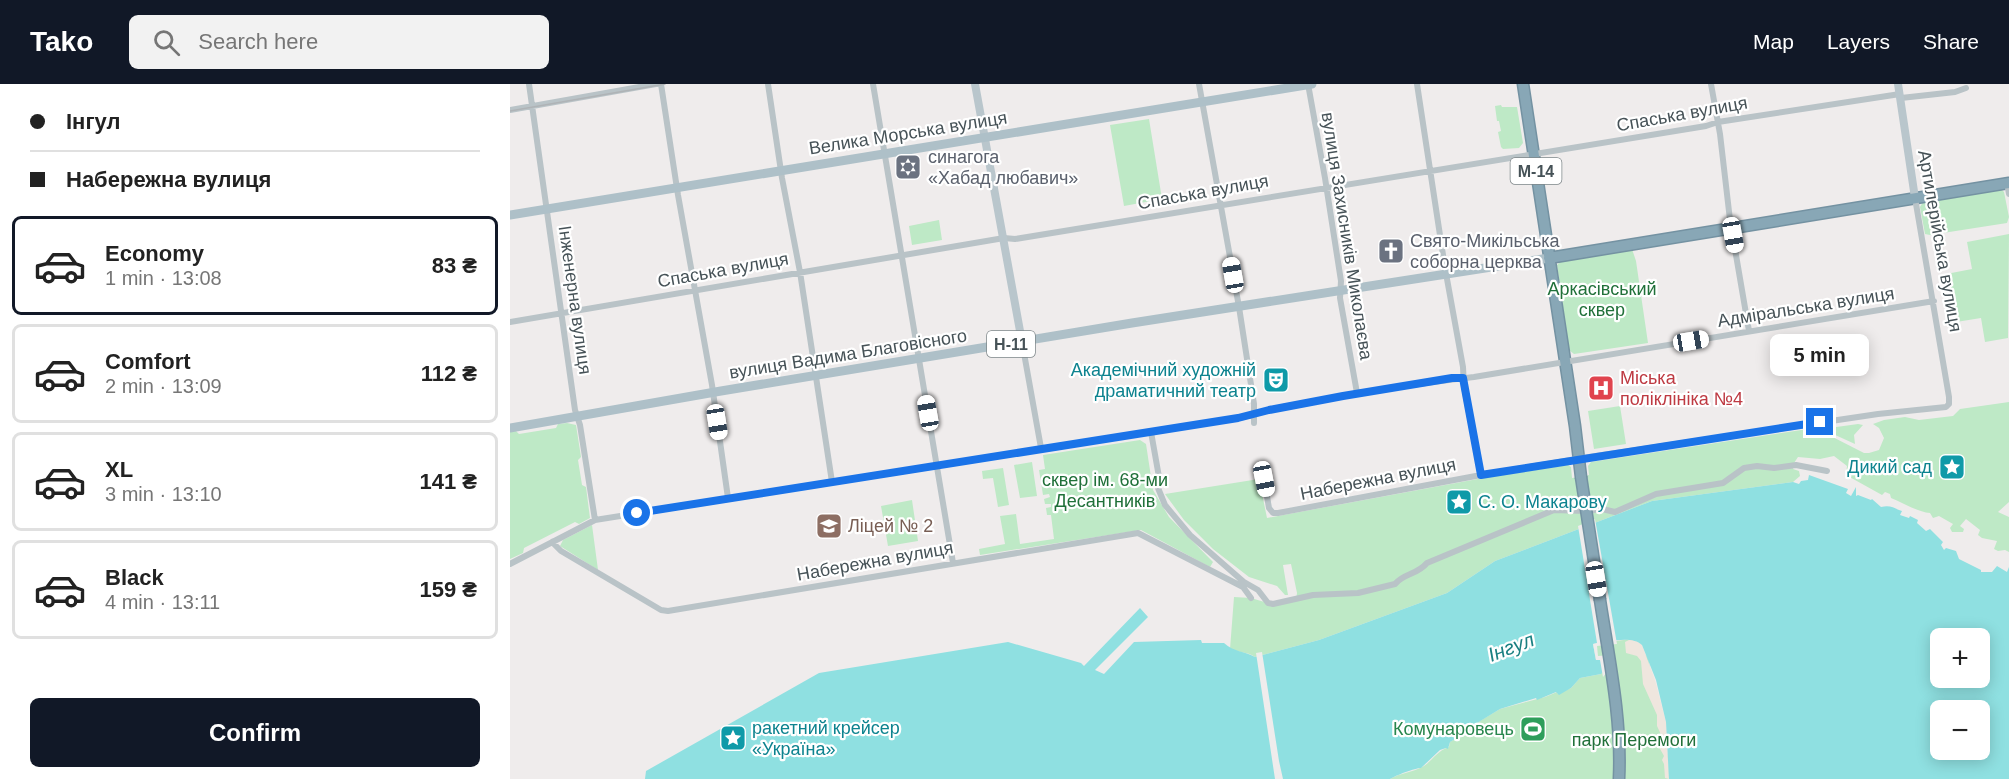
<!DOCTYPE html>
<meta charset="utf-8">
<style>
body{margin:0;font-family:Helvetica,sans-serif;background:#f2f2f2;color:#222;height:100vh;display:flex;flex-direction:column;font-size:22px;white-space:nowrap}
*{box-sizing:border-box;margin:0}
p{font-size:20px;color:#767676}
.icon{flex:none;width:33px;height:33px;fill:none;stroke:currentColor;stroke-width:2;stroke-linecap:round;stroke-linejoin:round}
.map{position:relative;flex:1;overflow:hidden}
.panel{display:flex;flex-direction:column;background:#fff;width:510px}
.panel>*{flex:none}
.guide{display:grid;align-content:center;height:132px;padding:0 30px;background:#fff}
.buttons{position:absolute;left:1420px;top:544px;display:grid;gap:12px}
.buttons a{display:grid;place-items:center;width:60px;height:60px;border-radius:9px;background:#fff;box-shadow:0 3px 15px #0003;font-size:30px}
.end{position:absolute;width:27px;height:27px;margin:-14px;border:8px solid #1a73e8;background:#fff;box-shadow:0 0 0 3px #fff}
.from{border-radius:50%}
.bubble{position:absolute;height:42px;border-radius:9px;background:#fff;box-shadow:0 3px 15px #0003;font-size:20px;font-weight:700;line-height:42px;text-align:center}
.car{position:absolute;width:18px;height:36px;margin:-18px -9px;border-radius:8px;box-shadow:0 0 4px 2px #0007;background:linear-gradient(#fff 24%,#345 0 40%,#fff 0 76%,#345 0 86%,#fff 0)}
.guide b{display:flex;align-items:center;gap:21px;height:57px;font-size:22px}
.guide b+b{border-top:2px solid #e0e0e0}
.guide i{width:15px;height:15px;background:#222}
ul{padding:0;list-style:none}
li{display:flex;align-items:center;gap:18px;height:99px;margin:0 12px 9px;padding:0 18px;border:3px solid #e0e0e0;border-radius:9px}
li div{flex:1}
li b{display:block;font-size:22px}
li em{font-style:normal;font-weight:700}
li.active{border-color:#111827}
li>.icon{width:54px;height:54px;stroke-width:1.5}
.primary-button{display:flex;gap:12px;margin-top:auto;padding:12px 30px}
.primary-button a{flex:1;height:69px;border-radius:9px;background:#111827;color:#fff;font-size:24px;font-weight:700;line-height:69px;text-align:center}
header{display:flex;align-items:center;gap:36px;box-sizing:border-box;height:84px;padding:0 30px;background:#111827;color:#fff}
header strong{font-size:28px}
nav{display:flex;gap:33px;margin-inline-start:auto;font-size:21px}
.search{width:420px;height:54px;background:#f2f2f2;display:flex;align-items:center;gap:15px;box-sizing:border-box;padding:0 21px;border-radius:9px;color:#767676;font-size:22px}
main{display:flex;flex:1;min-height:0}
.map>svg:first-child{display:block}
</style>
<header>
<strong>Tako</strong>
<div class="search"><svg class="icon" aria-label="search" viewBox="0 0 24 24"><circle cx="10" cy="10" r="6"/><path d="M15 15l6 6"/></svg>Search here</div>
<nav><a>Map</a><a>Layers</a><a>Share</a></nav>
</header>
<main>
<section class="panel">
<div class="guide">
<b><i class="from"></i>Інгул</b>
<b><i></i>Набережна вулиця</b>
</div>
<ul>
<li class="active"><svg class="icon" aria-label="car" viewBox="0 0 24 24"><path d="M5 17H2v-5l4-1 3-4h7l3 4 3 1v5h-3M9 17h6M6 11h13"/><circle cx="7" cy="17" r="2"/><circle cx="17" cy="17" r="2"/></svg><div><b>Economy</b><p>1 min · 13:08</p></div><em>83 ₴</em></li>
<li><svg class="icon" aria-label="car" viewBox="0 0 24 24"><path d="M5 17H2v-5l4-1 3-4h7l3 4 3 1v5h-3M9 17h6M6 11h13"/><circle cx="7" cy="17" r="2"/><circle cx="17" cy="17" r="2"/></svg><div><b>Comfort</b><p>2 min · 13:09</p></div><em>112 ₴</em></li>
<li><svg class="icon" aria-label="car" viewBox="0 0 24 24"><path d="M5 17H2v-5l4-1 3-4h7l3 4 3 1v5h-3M9 17h6M6 11h13"/><circle cx="7" cy="17" r="2"/><circle cx="17" cy="17" r="2"/></svg><div><b>XL</b><p>3 min · 13:10</p></div><em>141 ₴</em></li>
<li><svg class="icon" aria-label="car" viewBox="0 0 24 24"><path d="M5 17H2v-5l4-1 3-4h7l3 4 3 1v5h-3M9 17h6M6 11h13"/><circle cx="7" cy="17" r="2"/><circle cx="17" cy="17" r="2"/></svg><div><b>Black</b><p>4 min · 13:11</p></div><em>159 ₴</em></li>
</ul>
<div class="primary-button"><a>Confirm</a></div>
</section>
<div class="map">
<svg width="1499" height="695" viewBox="0 0 1499 695">
<rect width="100%" height="100%" fill="#efecec"/>
<!-- green -->
<path fill="#bee9c6" d="M991,21L992,23H1007L1013,59L1009,64L993,65L991,63L988,48L991,47L989,37H987L985,22Z
M639,35L652,115L614,122L600,41Z
M1490,104L1494,108L1499,133L1497,139L1420,151L1415,150L1410,123L1413,118Z
M429,136L432,156L402,161L399,142Z
M1499,150L1498,254L1475,258L1471,234L1440,239L1431,191L1462,185L1457,158Z
M1122,165L1126,177L1138,259L1064,270L1059,266L1047,181L1052,176Z
M1499,318V418L1488,428L1499,433V474V468L1495,466L1488,467L1484,465L1487,457L1472,454L1468,451L1470,446L1456,435L1450,442L1454,445L1453,448H1442L1440,444L1443,440L1429,432L1423,434L1420,429C1408,428 1393,419 1381,414L1380,410L1375,408L1372,411L1336,391L1337,382L1324,372L1310,375L1288,373L1284,379L1283,385L1289,387L1290,392L1283,398L1142,417L985,477L937,509L809,556L745,573C736,567 729,569 720,565L724,513L741,514L765,521L786,516L787,509L781,480L773,481L778,511H775L767,502L739,493L703,465L674,436L655,410L749,395L757,434L973,394L1058,381L1061,383L1062,394L1079,391L1078,382L1081,378L1305,344L1354,369H1359L1369,366L1374,354L1369,344L1363,340L1374,336L1395,333L1409,336L1443,332L1450,325Z
M1110,322L1116,360L1084,365L1078,327Z
M57,339L66,341L71,373L68,376L72,401L76,403L80,434L69,440L65,438L14,464L13,469L0,475V348L6,347L9,350L46,344L48,340Z
M1348,340L1353,341L1344,351L1345,360L1312,345Z
M630,356L636,360L643,406L659,433L703,478L700,483L631,446L470,471L469,465L495,460L490,432L506,430L510,460L544,455L541,431H537L536,424L541,423V420H535L534,415L540,413L539,410L533,411L529,386L535,385L533,371Z
M522,378L527,412L510,414L504,381Z
M493,384L499,421L488,423L483,394L473,395L472,387Z
M402,416L408,457L378,462L371,422Z
M82,441L88,486L50,462L53,456Z
M1121,555L1138,574L1158,674L1159,695H880C890,689 903,688 912,683C922,678 926,667 939,663L940,658L949,652L948,650L990,625L1035,613L1047,608L1048,610L1061,604L1070,594L1091,590L1086,576L1083,560Z"/>
<!-- sand -->
<path fill="#efe6de" d="M1121,555L1127,557L1132,561L1145,596L1156,638L1159,695L1155,694L1154,680L1152,676L1154,672L1149,663L1153,662L1154,657L1147,642V631L1133,600L1131,577L1127,572L1116,569L1115,558Z"/>
<!-- water -->
<path fill="#8fe0e1" fill-rule="evenodd" d="M1299,391L1338,405L1336,409L1341,412L1346,403V412L1348,411L1361,416L1362,415L1371,423C1381,421 1383,424 1392,427L1390,431L1399,434L1400,432L1408,436L1407,439L1416,447L1420,445L1433,458L1431,461L1434,466L1436,464L1446,467L1449,475L1471,486V488H1482L1487,482L1497,488L1499,483V695H1159L1156,638L1146,596L1132,561C1122,551 1097,558 1083,560L1086,576L1101,574L1102,578L1091,590L1070,594L1061,604L1049,611L1046,608L1027,616L1026,614L990,625L949,650L950,652L940,658L938,665L936,664L930,666L911,684C905,684 887,691 880,695H135L136,687L309,589L498,558L571,579L574,582L630,524L638,533L585,586L594,590L624,558L691,556L692,559H714C724,568 734,567 745,573L809,556L937,509L985,477L1142,417L1283,398L1289,400L1291,397L1298,396ZM1431,555H1470V594H1431ZM1431,627H1470V666H1431Z"/>
<!-- pier -->
<path fill="#efecec" d="M1085,435L1107,560L1087,562L1088,572L1101,571L1098,587L1093,593L1090,576H1086L1083,560L1087,559L1068,442Z
M752,568L769,677L773,695H765L746,569Z"/>
<g fill="none" stroke-linecap="round" stroke-linejoin="round">
<defs>
<path id="highway" d="M1013,0L1065,342L1071,393
M1039,174L1499,99
M1090,516C1099,575 1112,635 1109,695"/>
</defs>
<!-- highway casing -->
<use href="#highway" stroke="#7492a2" stroke-width="13"/>
<!-- street -->
<path stroke="#b9c3c7" stroke-width="6" d="M19,0L65,326L70,341L85,436
M151,0L168,111L202,301L218,414
M258,0L272,94L290,188L322,398
M363,0L443,479
M689,0L729,223L744,320V339
M798,0L815,94L831,197L830,214L847,309
M907,0L935,184L953,283L954,303L971,391
M1201,0L1210,50L1220,136L1239,247
M1391,14L1445,8L1456,4
M0,26L146,0
M1497,99L1499,110
M0,238L494,154L505,155L1196,42L1208,38L1390,10
M512,258L531,364
M641,348L649,393L648,404L655,421L680,451L735,499
M754,395L759,424L763,429H768L971,391L1079,373L1368,330L1436,323L1439,320V313L1405,114
M42,458L51,467L151,526L158,527L628,449L733,503L741,514
M0,480L85,436L728,334C743,331 758,326 773,323C836,311 900,300 964,293L1424,217
M734,498L748,506L758,519L763,520L803,511L848,509L885,500C894,489 907,491 917,479L1044,426L1075,427L1092,425L1105,428L1146,410L1213,399L1234,384L1247,382L1264,384L1286,381L1317,387"/>
<!-- secondary -->
<path stroke="#b9c6cc" stroke-width="8" d="M465,0L512,258
M1388,0L1405,114"/>
<!-- primary -->
<path stroke="#aec0c8" stroke-width="9" d="M0,131L802,0
M0,344L211,307L622,239L1039,174"/>
<!-- highway -->
<use href="#highway" stroke="#88a7b6" stroke-width="10"/>
<!-- tram -->
<path stroke="#afb3b6" stroke-width="1.5" d="M0,27L155,0"/>
<defs>
<path id="highway-bridge" d="M1071,393L1090,516"/>
</defs>
<!-- highway-bridge casing -->
<use href="#highway-bridge" stroke="#7492a2" stroke-width="13" stroke-linecap="butt"/>
<!-- highway-bridge -->
<use href="#highway-bridge" stroke="#88a7b6" stroke-width="10"/>
</g>
<g fill="none" stroke-linecap="round" stroke-linejoin="round">
<!-- route -->
<path stroke="#1a73e8" stroke-width="8" d="M127,429L728,334L759,326L833,312L942,294H953L971,391L1310,338"/>
</g>
<!-- icons -->
<defs>
<symbol id="synagogue-square" viewBox="-11 -11 22 22"><rect x="-9" y="-9" width="18" height="18" rx="4" fill="#6b7280" stroke="#fff"/><path d="M0-6.5L5.6 3.2H-5.6ZM0 6.5L5.6-3.2H-5.6Z" fill="#fff"/></symbol>
<symbol id="church-square" viewBox="-11 -11 22 22"><rect x="-9" y="-9" width="18" height="18" rx="4" fill="#6b7280" stroke="#fff"/><path d="M-1.2-6h2.4v3.5h3.3v2.4h-3.3V6h-2.4V-.1h-3.3v-2.4h3.3Z" fill="#fff"/></symbol>
<symbol id="theatre-square" viewBox="-11 -11 22 22"><rect x="-9" y="-9" width="18" height="18" rx="4" fill="#0f9aa8" stroke="#fff"/><path d="M-5-5.5Q0-4 5-5.5V0Q5 5 0 6Q-5 5-5 0ZM-3.3-2.5H-1v1.5H-3.3ZM1-2.5H3.3v1.5H1ZM-2.8 1Q0 5.5 2.8 1Z" fill="#fff"/></symbol>
<symbol id="hospital-square" viewBox="-11 -11 22 22"><rect x="-9" y="-9" width="18" height="18" rx="4" fill="#e0444e" stroke="#fff"/><path d="M-5-5h3v3.5h4V-5h3V5h-3V1.5h-4V5h-3Z" fill="#fff"/></symbol>
<symbol id="sight-square" viewBox="-11 -11 22 22"><rect x="-9" y="-9" width="18" height="18" rx="4" fill="#0f9aa8" stroke="#fff"/><path d="M0-6L1.8-2.2L6-1.7L2.9 1.2L3.7 5.4L0 3.3L-3.7 5.4L-2.9 1.2L-6-1.7L-1.8-2.2Z" fill="#fff"/></symbol>
<symbol id="school-square" viewBox="-11 -11 22 22"><rect x="-9" y="-9" width="18" height="18" rx="4" fill="#8d6e63" stroke="#fff"/><path d="M0-5L7-2L0 1L-7-2ZM-4 1L0 2.5L4 1V4Q0 6-4 4Z" fill="#fff"/></symbol>
<symbol id="stadium-square" viewBox="-11 -11 22 22"><rect x="-9" y="-9" width="18" height="18" rx="4" fill="#2e9e5b" stroke="#fff"/><path d="M0-5a6.5 5 0 1 0 0 10a6.5 5 0 1 0 0-10ZM-3.5-1.8h7v3.6h-7Z" fill="#fff"/></symbol>
</defs>
<g fill-rule="evenodd">
<use href="#synagogue-square" x="383" y="68" width="30" height="30"/>
<use href="#church-square" x="866" y="152" width="30" height="30"/>
<use href="#theatre-square" x="751" y="281" width="30" height="30"/>
<use href="#hospital-square" x="1076" y="289" width="30" height="30"/>
<use href="#sight-square" x="1427" y="368" width="30" height="30"/>
<use href="#sight-square" x="934" y="403" width="30" height="30"/>
<use href="#school-square" x="304" y="427" width="30" height="30"/>
<use href="#stadium-square" x="1008" y="630" width="30" height="30"/>
<use href="#sight-square" x="208" y="639" width="30" height="30"/>
</g>
<g text-anchor="middle" stroke-width="4.5" stroke-linejoin="round" paint-order="stroke">
<!-- shield labels -->
<g fill="#fff" stroke="#7e8689" stroke-width="1.5">
<rect x="1000.5" y="74" width="51" height="26" rx="4.5"/>
<rect x="477" y="247" width="48" height="26" rx="4.5"/>
</g>
<g font-size="16" font-weight="bold" fill="#465257">
<text x="1026" y="93">М-14</text>
<text x="501" y="266">Н-11</text>
</g>
<!-- street labels -->
<g font-size="18" fill="#465257" stroke="#fff">
<text transform="translate(1172 30) rotate(-10)" y="6">Спаська вулиця</text>
<text transform="translate(398 49) rotate(-9)" y="6">Велика Морська вулиця</text>
<text transform="translate(693 108) rotate(-10)" y="6">Спаська вулиця</text>
<text transform="translate(837 152) rotate(81)" y="6">вулиця Захисників Миколаєва</text>
<text transform="translate(1430 157) rotate(80)" y="6">Артилерійська вулиця</text>
<text transform="translate(213 186) rotate(-10)" y="6">Спаська вулиця</text>
<text transform="translate(65 216) rotate(82)" y="6">Інженерна вулиця</text>
<text transform="translate(1296 223) rotate(-9)" y="6">Адміральська вулиця</text>
<text transform="translate(338 270) rotate(-9)" y="6">вулиця Вадима Благовісного</text>
<text transform="translate(868 395) rotate(-11)" y="6">Набережна вулиця</text>
<text transform="translate(365 477) rotate(-10)" y="6">Набережна вулиця</text>
</g>
<!-- worship labels -->
<g font-size="18" fill="#5b616d" stroke="#fff" text-anchor="start">
<text x="418" y="79">синагога<tspan x="418" dy="21">«Хабад любавич»</tspan></text>
<text x="900" y="163">Свято-Микільська<tspan x="900" dy="21">соборна церква</tspan></text>
</g>
<!-- park labels -->
<g font-size="18" fill="#207039" stroke="#fff">
<text x="1092" y="211">Аркасівський<tspan x="1092" dy="21">сквер</tspan></text>
<text x="595" y="402">сквер ім. 68-ми<tspan x="595" dy="21">Десантників</tspan></text>
<text x="1124" y="662">парк Перемоги</text>
</g>
<!-- culture labels -->
<g font-size="18" fill="#0d838f" stroke="#fff" text-anchor="end">
<text x="746" y="292">Академічний художній<tspan x="746" dy="21">драматичний театр</tspan></text>
<text x="1422" y="389">Дикий сад</text>
<text x="968" y="424" text-anchor="start">С. О. Макарову</text>
<text x="242" y="650" text-anchor="start">ракетний крейсер<tspan x="242" dy="21">«Україна»</tspan></text>
</g>
<!-- health labels -->
<g font-size="18" fill="#be3a42" stroke="#fff" text-anchor="start">
<text x="1110" y="300">Міська<tspan x="1110" dy="21">поліклініка №4</tspan></text>
</g>
<!-- education labels -->
<g font-size="18" fill="#785e54" stroke="#fff" text-anchor="start">
<text x="338" y="448">Ліцей № 2</text>
</g>
<!-- leisure labels -->
<g font-size="18" fill="#27864d" stroke="#fff" text-anchor="end">
<text x="1004" y="651">Комунаровець</text>
</g>
<!-- water labels -->
<g font-size="20" font-style="italic" fill="#1a8082" stroke="#fff">
<text transform="translate(1001 563) rotate(-21)" y="7">Інгул</text>
</g>
</g>
</svg>
<div class="buttons">
<a>+</a>
<a>−</a>
</div>
<i class="end from" style="left:127px;top:429px"></i>
<i class="end" style="left:1310px;top:338px"></i>
<div class="bubble" style="left:1260px;top:250px;width:99px">5 min</div>
<i class="car" style="left:1223px;top:151px;rotate:170deg"></i>
<i class="car" style="left:723px;top:191px;rotate:350deg"></i>
<i class="car" style="left:1181px;top:257px;rotate:81deg"></i>
<i class="car" style="left:418px;top:329px;rotate:350deg"></i>
<i class="car" style="left:207px;top:338px;rotate:171deg"></i>
<i class="car" style="left:754px;top:395px;rotate:169deg"></i>
<i class="car" style="left:1086px;top:495px;rotate:171deg"></i>
</div>
</main>
